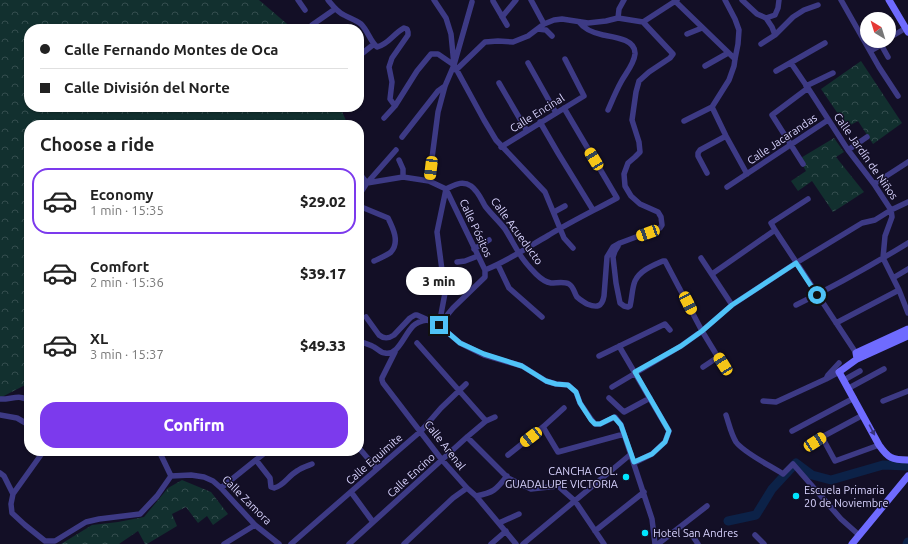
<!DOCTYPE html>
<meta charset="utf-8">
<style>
body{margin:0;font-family:Ubuntu,sans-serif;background:#f6f6f6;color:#222;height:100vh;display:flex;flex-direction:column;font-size:15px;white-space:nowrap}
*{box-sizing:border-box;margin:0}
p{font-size:13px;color:#767676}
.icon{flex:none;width:22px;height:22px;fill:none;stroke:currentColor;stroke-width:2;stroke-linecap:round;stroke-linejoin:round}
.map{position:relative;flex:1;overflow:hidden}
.sheet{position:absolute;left:24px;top:120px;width:340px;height:336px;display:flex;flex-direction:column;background:#fff;border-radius:16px;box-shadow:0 1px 3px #0004}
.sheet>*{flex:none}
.hud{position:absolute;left:24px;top:24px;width:340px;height:88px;border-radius:16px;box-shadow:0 1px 3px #0004;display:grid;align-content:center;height:88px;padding:0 16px;background:#fff}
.needle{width:26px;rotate:322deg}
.controls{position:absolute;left:860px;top:12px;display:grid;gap:8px}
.controls a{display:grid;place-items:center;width:36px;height:36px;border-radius:50%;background:#fff;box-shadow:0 1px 3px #0004;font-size:20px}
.end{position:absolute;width:18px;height:18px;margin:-9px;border:5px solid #4fc3f7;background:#111;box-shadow:0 0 0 2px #111}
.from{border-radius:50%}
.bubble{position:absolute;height:28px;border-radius:14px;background:#fff;box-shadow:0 1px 3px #0004;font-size:13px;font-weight:800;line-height:28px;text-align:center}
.car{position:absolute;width:12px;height:24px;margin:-12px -6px;border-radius:5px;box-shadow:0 0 3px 1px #0007;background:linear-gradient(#f5c518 24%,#345 0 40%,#f5c518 0 76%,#345 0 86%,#f5c518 0)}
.hud b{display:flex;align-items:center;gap:14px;height:38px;font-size:15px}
.hud b+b{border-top:1px solid #e0e0e0}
.hud i{width:10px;height:10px;background:#222}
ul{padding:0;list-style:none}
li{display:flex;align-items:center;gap:12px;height:66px;margin:0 8px 6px;padding:0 8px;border:2px solid transparent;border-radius:16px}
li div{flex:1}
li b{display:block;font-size:15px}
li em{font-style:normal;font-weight:800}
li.on{border-color:#7c3aed}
li>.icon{width:36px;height:36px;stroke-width:1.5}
h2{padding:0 16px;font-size:18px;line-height:48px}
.action{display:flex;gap:8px;margin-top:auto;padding:8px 16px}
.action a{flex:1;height:46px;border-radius:16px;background:#7c3aed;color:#fff;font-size:16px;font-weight:800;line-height:46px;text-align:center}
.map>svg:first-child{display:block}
</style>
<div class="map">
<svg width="908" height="544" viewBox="0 0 908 544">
<defs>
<pattern id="forest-crowns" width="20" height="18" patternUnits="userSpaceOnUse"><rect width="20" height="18" fill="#12302f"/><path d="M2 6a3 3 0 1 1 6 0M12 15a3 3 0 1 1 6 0" fill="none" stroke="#344d4e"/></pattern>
</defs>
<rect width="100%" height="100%" fill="#130f26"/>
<!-- forest -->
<path fill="url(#forest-crowns)" d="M0,0H259L293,29H29V107H340L348,125H29V383L0,398Z
M861,61L902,123L873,144L858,121L847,127L821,89Z
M834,138L844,152L836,157L864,192L833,212L812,181L798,191L791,181L806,171L799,159Z
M182,480L211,492L228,514L213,525L207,516L198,523L186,507L172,514L177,526L147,544H145L138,531L119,544H61L92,525L118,522L144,517L168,488Z"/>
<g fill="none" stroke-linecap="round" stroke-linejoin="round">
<!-- river -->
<path stroke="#0c2248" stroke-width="9" d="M728,521L756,515L772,489L796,463L812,475L831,480L883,465L908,466
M907,544L908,542"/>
<!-- minor -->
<path stroke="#3d3a85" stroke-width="5.5" d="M298,0L305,10
M328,0C333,6 337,12 344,15C349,18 356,20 361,24C368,31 370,41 377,47C388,45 394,33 404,28L407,29L408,32V35L392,58L389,67L392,82L390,99L395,106
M434,0L446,18L451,34L454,65L484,120L496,140L545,192L564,238L573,248
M531,0L544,24
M742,0L757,14L766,18
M841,0L879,67L898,96
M493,1L507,25
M675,1L735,59
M502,17L516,0
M618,18L619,9L624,0
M766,18L775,15L778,8L779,0
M766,18L772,27L775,35
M579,22C584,29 594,33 603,35C613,37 636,39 635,54C634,64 626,73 621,82C616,91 612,101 608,110
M643,22L677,0
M312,25L335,9
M538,29L546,30L552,36
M687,34L702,28
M889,38L906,28
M879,41L888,57
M761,44L775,35L793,17L804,10L818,5
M870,51L881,45
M359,56L374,44
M528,63L556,113
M791,63L808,88L848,150L874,184L891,210L892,217L885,236L883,258L899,290L908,313
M705,66L728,53
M776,71L825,43
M499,83L527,131
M806,86L833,73
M712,107L729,80L734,66L735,59L738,44L739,30L735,19L725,0
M712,107L726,136L747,174
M384,118L395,106L417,71L431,54H438L454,65
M684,121L712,107
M540,122L558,153L593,210
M402,137L438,91L445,86
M501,147L584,96L565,59
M848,150L867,137
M399,160L403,169V177
M803,164L772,115L808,88
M359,173L367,183
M707,173L698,156V153L700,150L726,136
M429,181L438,112L445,86L454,65L472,2
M367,183L403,177L429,181L446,189
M874,184L908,162
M727,187L828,120
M446,189C455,185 462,180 471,186C478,191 481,199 485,206C491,214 499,221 505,229C510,237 514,245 519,253C523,260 530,268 536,274C540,278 545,282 551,283C557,283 564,281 569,284C574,287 574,293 577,297C580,300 584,302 587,304C597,308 602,307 604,296L607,257L613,247L620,243L660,228L662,225L661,217L658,212L640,204L631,196L625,186L624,174L628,163L635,157L640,152L639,142L632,120L636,92L639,81L649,72L670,58L673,54L643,22L618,18L606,21L588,23L562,19L554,20L544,24L528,36L513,42L498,41L485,42L456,70
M446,189L437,232L445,293L439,325L460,343L484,355L522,366L546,381L556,384L568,385L576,392L580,403L591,419L595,424H600L615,417L621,425L652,519L655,544
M359,195L367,183L396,150
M808,199L771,223L775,230L856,353
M359,206L388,218C393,228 400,242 391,252C388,255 378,259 374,261
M554,212L565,206
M618,246L615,251L613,257L616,283L620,303L624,306L628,307L630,306C632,298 632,288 635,281C640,270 654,265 663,261H665L702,331L727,372
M474,249L489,240
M701,258L732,305
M457,262L465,261L478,256
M498,265L509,288L542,317
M485,270C508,261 528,247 549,235C572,221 595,210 617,198L564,108
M712,274L775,230
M893,278L908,269
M796,305C835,286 872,265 908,243
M366,317L379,335C384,339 388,339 394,335L410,318L415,315H417L426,319
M836,323L899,290
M359,341C364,343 369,344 374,347C378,349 381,353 385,353C398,356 404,335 413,326C417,322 421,321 427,320L439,325L453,308L485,277V270L446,189
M417,343L486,421
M619,346L669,431L665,442L652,454L634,463
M395,352L382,378V380L383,383L442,460L467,488L476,496L516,544
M599,356L665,324L670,330
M703,367L718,357
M826,379L828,375L839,363
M844,380L860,371
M612,387L681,346L702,331L732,305L796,263L862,223L875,220L891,210L908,202
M849,388L884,369
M609,398L624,412L650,398
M0,399C10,400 22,393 29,402
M763,401L776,402L826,379L839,372
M883,401L908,391
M0,415L17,418L29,425
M726,415C729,424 731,434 736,442C744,453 771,466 783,474L793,464L841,519L859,535
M543,427L558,452L624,434
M792,431L854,398
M467,437L508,478L531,489L558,486L575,501L604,544
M822,437L835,461L879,445
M807,447L822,437L863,415
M359,448L377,469
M43,451V452L13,494L11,504L12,513L25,525L45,541H55L86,522L99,519L140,514L157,496L171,476
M111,451L112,452
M159,451L171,476
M508,455L543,427L564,408
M256,460L270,478L271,487L274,488C284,486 288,476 297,471C301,468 307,466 312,464
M0,473L4,476L13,494
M171,476L191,475L204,477L213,481L221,488L255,525L279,544
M221,488L267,451
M351,492L373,522
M476,496C493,493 496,490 507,476
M499,523L519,514
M595,531L644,492
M692,535L698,544
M755,535L764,544
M224,544L255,525
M291,544L377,469L421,431L441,408L466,384
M349,544L467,437L486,421L495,417
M404,544L453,498L467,488
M491,544L506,531
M523,544L631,454
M658,544L707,506"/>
<!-- secondary -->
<path stroke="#6f6bff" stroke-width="7" d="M889,0L908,32
M908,336L857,359L839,372L879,445C888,458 892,460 908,460
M857,359L856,353L908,329
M852,544L908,476"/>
</g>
<!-- one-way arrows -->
<defs><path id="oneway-solid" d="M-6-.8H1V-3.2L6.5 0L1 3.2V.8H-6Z"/></defs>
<use fill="#38347d" href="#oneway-solid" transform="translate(872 430) rotate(62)"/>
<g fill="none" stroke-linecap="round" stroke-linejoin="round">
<!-- route -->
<path stroke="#4fc3f7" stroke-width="5" d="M439,325L460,343L484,354L522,366L546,381L556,384L568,385L576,392L580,403L591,420L595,424H600L614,417L621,425L634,462L652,454L665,442L669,431L635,372L681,346L702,331L732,305L796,263L817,295"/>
</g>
<!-- markers -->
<g fill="#00e5ff" stroke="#130f26" stroke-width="1.5">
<circle cx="626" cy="477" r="4"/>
<circle cx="796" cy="496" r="4"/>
<circle cx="645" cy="533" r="4"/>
</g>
<g text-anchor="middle" stroke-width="3" stroke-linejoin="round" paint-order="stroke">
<!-- street labels -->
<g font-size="11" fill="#d9d4ff" stroke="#130f26">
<text transform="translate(537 113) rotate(-32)" y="4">Calle Encinal</text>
<text transform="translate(782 139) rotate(-34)" y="4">Calle Jacarandas</text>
<text transform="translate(866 156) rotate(55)" y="4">Calle Jardín de Niños</text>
<text transform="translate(476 228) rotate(65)" y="4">Calle Pósitos</text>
<text transform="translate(517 231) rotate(54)" y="4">Calle Acueducto</text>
<text transform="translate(445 445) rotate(52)" y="4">Calle Arenal</text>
<text transform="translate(374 459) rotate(-41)" y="4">Calle Equimite</text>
<text transform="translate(411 475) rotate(-42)" y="4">Calle Encino</text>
<text transform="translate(247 500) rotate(45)" y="4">Calle Zamora</text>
</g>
<!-- poi labels -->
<g font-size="11" fill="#d9d4ff" stroke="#130f26" text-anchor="start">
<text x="618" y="475" text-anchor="end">CANCHA COL.<tspan x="618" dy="13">GUADALUPE VICTORIA</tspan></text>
<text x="804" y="494">Escuela Primaria<tspan x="804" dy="13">20 de Noviembre</tspan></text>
<text x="653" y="537">Hotel San Andres</text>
</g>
</g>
</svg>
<div class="controls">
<a><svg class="needle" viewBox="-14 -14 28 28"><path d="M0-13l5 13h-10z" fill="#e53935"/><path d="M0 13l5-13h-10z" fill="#767676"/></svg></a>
</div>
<i class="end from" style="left:817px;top:295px"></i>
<i class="end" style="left:439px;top:325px"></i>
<div class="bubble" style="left:406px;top:267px;width:66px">3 min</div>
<i class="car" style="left:594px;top:159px;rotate:329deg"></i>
<i class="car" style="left:431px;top:168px;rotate:187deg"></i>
<i class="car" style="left:648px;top:233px;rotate:250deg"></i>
<i class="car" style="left:688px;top:303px;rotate:153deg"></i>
<i class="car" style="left:723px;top:364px;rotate:328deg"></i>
<i class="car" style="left:531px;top:437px;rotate:232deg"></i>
<i class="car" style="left:815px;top:442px;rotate:57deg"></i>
<div class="hud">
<b><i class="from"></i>Calle Fernando Montes de Oca</b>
<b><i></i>Calle División del Norte</b>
</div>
<section class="sheet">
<h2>Choose a ride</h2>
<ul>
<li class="on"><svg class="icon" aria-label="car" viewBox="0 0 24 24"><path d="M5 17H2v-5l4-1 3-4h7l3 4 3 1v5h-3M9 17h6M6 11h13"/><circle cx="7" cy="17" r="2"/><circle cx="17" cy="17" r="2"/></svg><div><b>Economy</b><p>1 min · 15:35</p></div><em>$29.02</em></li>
<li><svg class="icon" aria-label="car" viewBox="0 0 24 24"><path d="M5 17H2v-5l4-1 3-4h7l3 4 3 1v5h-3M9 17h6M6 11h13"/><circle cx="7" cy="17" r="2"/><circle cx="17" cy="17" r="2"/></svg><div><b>Comfort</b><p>2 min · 15:36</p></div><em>$39.17</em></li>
<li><svg class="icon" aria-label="car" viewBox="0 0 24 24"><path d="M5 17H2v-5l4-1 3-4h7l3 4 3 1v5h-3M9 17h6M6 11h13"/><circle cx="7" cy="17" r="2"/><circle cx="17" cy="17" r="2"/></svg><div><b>XL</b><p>3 min · 15:37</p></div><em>$49.33</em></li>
</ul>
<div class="action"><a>Confirm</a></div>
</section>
</div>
